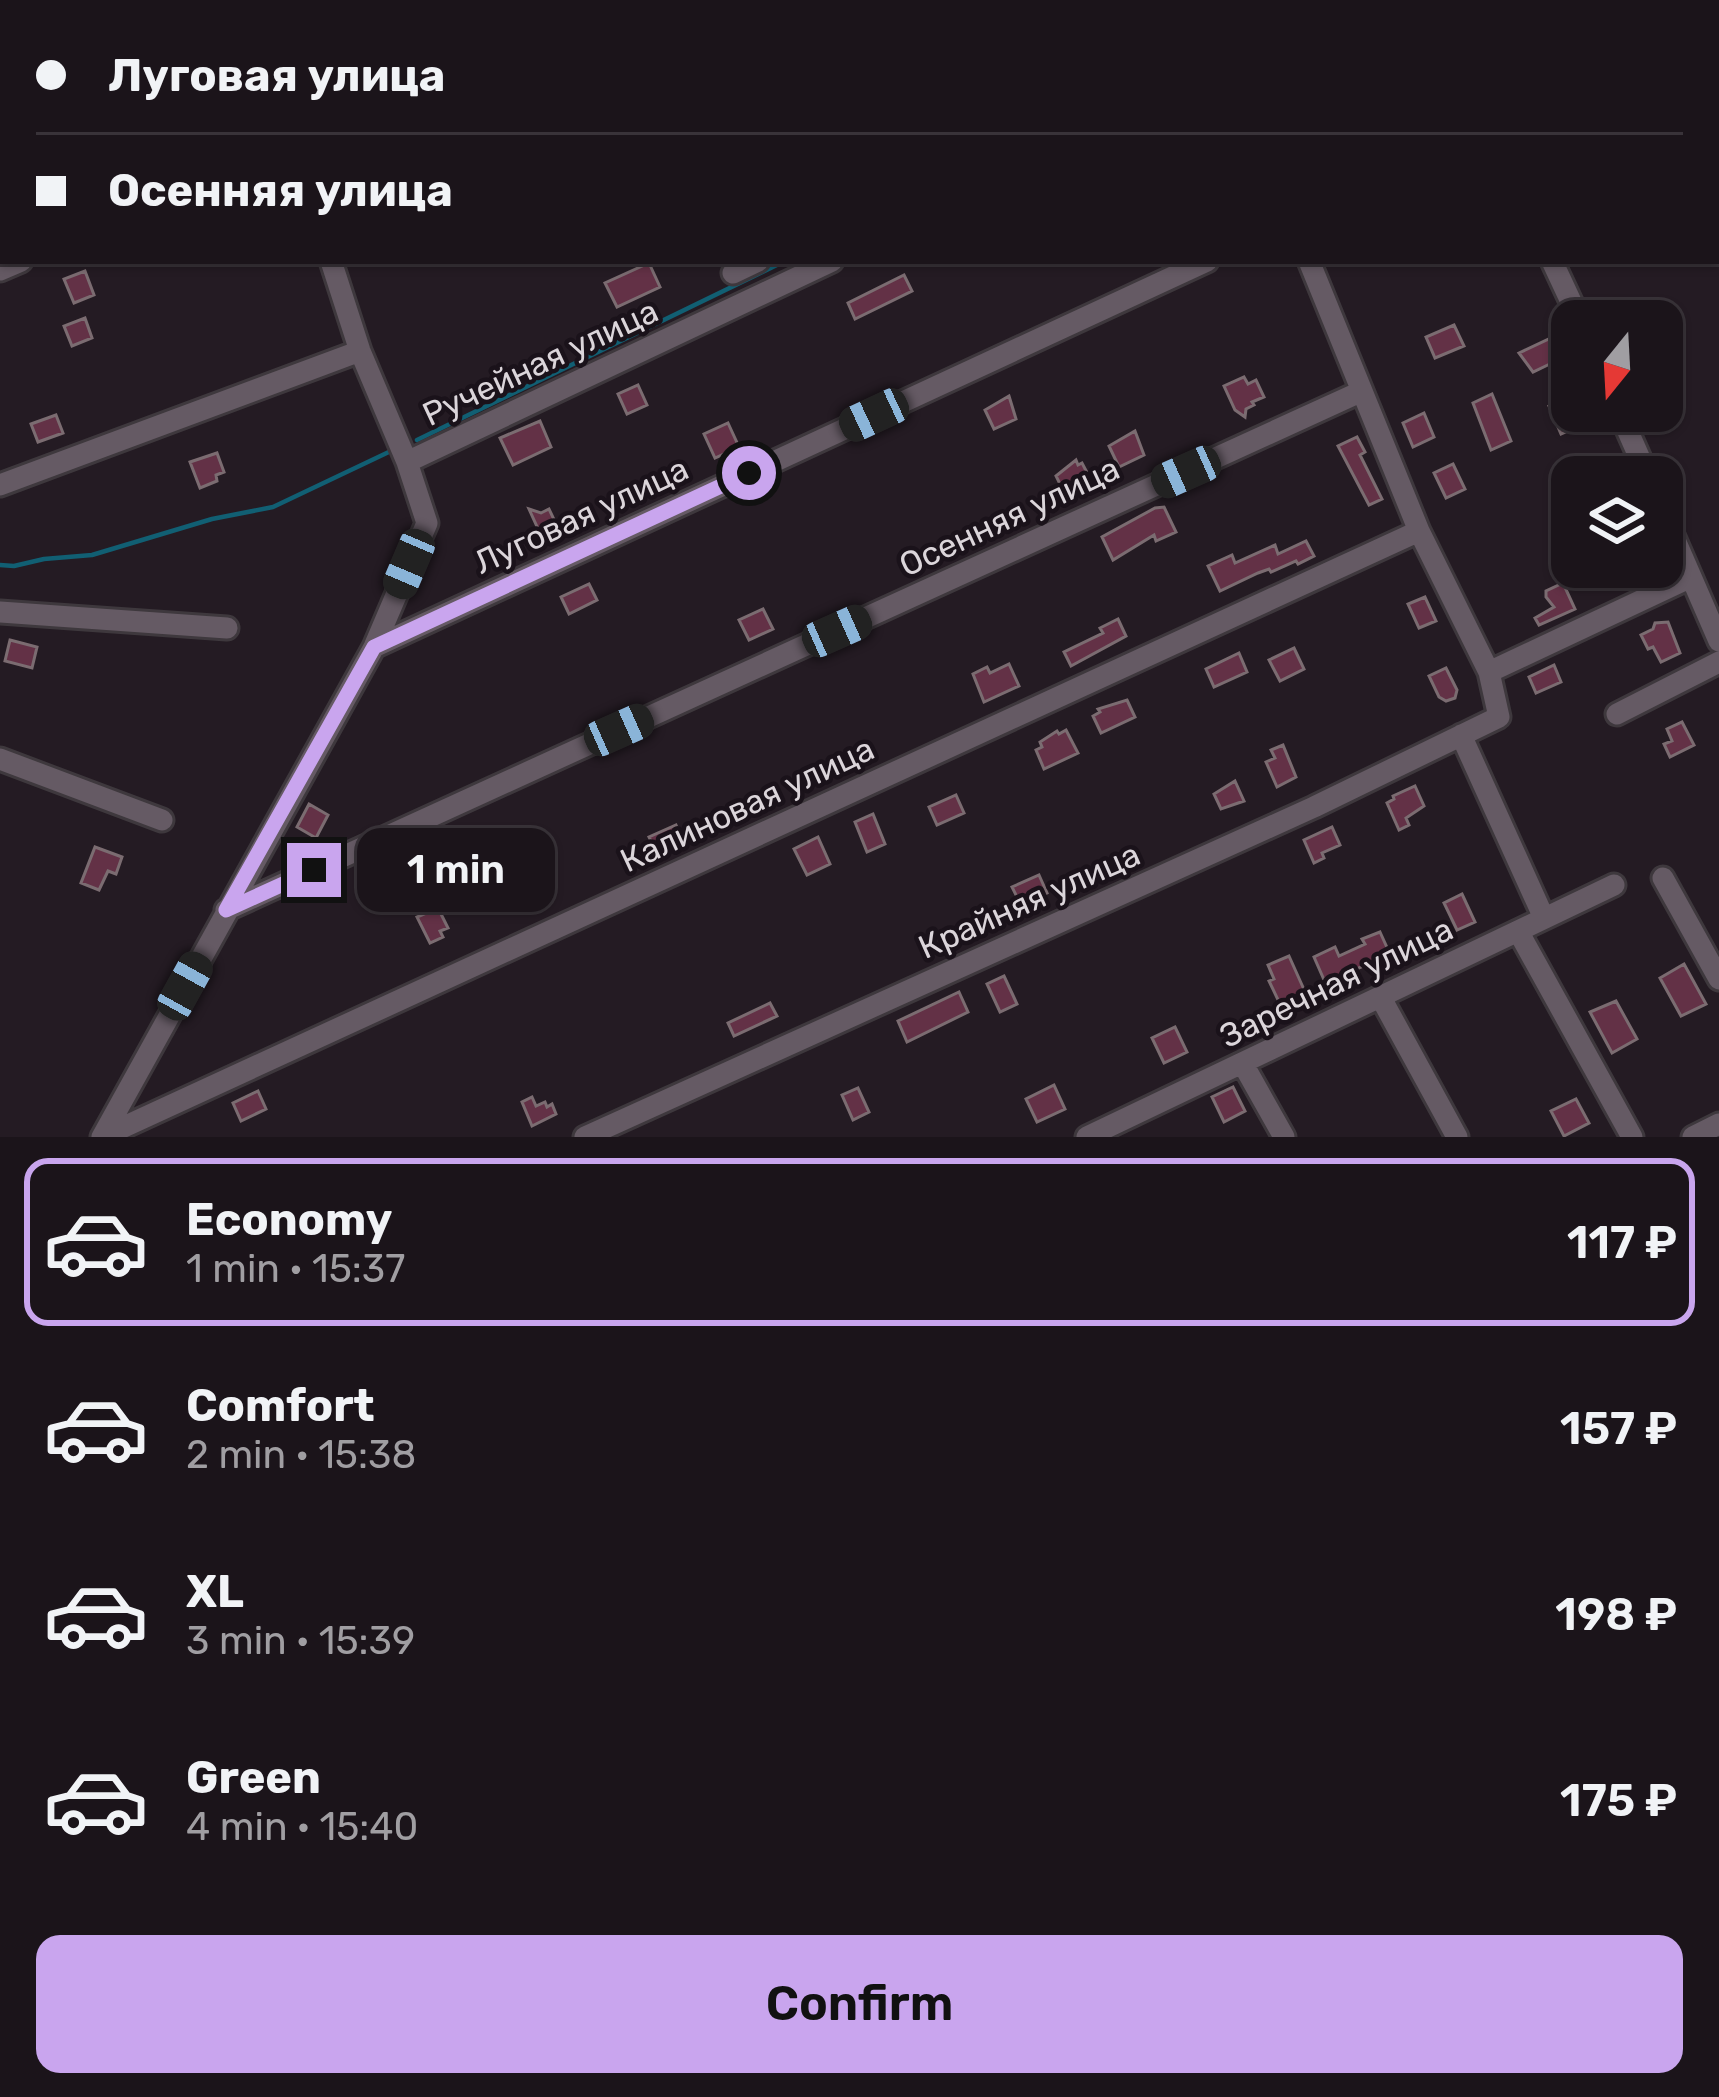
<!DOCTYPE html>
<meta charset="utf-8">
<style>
body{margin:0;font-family:Rubik,sans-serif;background:#241d23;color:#f1f3f6;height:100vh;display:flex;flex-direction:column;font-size:45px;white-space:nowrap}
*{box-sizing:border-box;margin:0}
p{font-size:39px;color:#a09ea2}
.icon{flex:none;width:66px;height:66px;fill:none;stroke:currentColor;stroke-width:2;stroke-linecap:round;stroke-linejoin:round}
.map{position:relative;height:1137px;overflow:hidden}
.drawer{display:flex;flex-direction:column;background:#1b141a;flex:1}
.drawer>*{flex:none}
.top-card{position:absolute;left:0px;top:0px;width:1719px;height:264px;box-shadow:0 3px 9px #0004,0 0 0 3px #393339;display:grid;align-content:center;height:264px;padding:0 36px;background:#1b141a}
.needle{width:78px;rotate:198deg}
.fabs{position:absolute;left:1551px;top:300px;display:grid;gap:24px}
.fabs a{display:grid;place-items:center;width:132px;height:132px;border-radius:24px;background:#1b141a;box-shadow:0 3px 9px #0004,0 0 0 3px #393339;font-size:60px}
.end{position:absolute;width:54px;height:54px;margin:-27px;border:15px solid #c9a5ee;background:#111;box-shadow:0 0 0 6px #111}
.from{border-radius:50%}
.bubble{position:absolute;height:84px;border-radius:24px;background:#1b141a;box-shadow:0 3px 9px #0004,0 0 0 3px #393339;font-size:39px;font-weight:600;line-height:84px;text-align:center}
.car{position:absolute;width:36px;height:72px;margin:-36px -18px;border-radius:15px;box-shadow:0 0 9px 3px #0007;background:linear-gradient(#222 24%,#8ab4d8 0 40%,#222 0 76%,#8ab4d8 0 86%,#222 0)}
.top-card b{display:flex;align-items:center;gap:42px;height:114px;font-size:45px}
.top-card b+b{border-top:3px solid #393339}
.top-card i{width:30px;height:30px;background:#f1f3f6}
ul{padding:21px 0 0;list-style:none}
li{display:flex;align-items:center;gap:36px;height:168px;margin:0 24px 18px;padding:0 12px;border:6px solid transparent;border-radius:24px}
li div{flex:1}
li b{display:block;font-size:45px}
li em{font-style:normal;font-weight:600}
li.active{border-color:#c9a5ee}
li>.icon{width:108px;height:108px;stroke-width:1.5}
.cta{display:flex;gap:24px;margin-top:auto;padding:24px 36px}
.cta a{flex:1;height:138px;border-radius:24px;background:#c9a5ee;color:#111;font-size:48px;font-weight:600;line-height:138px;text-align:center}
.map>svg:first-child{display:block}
</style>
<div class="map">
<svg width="1719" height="1137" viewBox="0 0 1719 1137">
<rect width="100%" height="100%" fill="#241b23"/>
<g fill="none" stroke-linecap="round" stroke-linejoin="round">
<!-- stream -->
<path stroke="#115f73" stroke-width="4.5" d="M1322,3L1329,0
M417,440L785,261
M0,565L14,566L44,559L92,555L212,519L273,507L393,450"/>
</g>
<!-- building -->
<path fill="#633146" stroke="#7b6c71" stroke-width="3" d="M649,263L660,287L617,307L605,283Z
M85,271L94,295L74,303L64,279Z
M904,275L912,291L855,319L848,303Z
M85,318L92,338L72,346L64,326Z
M1454,325L1464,346L1435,358L1426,337Z
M1551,338L1556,361L1533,372L1519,353Z
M1244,377L1248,384L1256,380L1264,397L1252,402L1254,405L1246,409L1245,417L1235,410L1224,386Z
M638,385L647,405L627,414L618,394Z
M1492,394L1511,441L1491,450L1473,403Z
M1009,396L1016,419L994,429L985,410Z
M1568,398L1579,426L1561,434L1549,406Z
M1424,413L1434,437L1413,447L1403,423Z
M56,415L63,433L38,442L31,424Z
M540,421L551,447L513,465L500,438Z
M728,423L739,447L715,458L704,434Z
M1135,431L1144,455L1119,467L1109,446Z
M1357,437L1365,452L1360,455L1382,499L1369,505L1338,446Z
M217,453L224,472L216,475L217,481L200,488L190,462Z
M1076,460L1078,465L1082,463L1091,480L1064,492L1056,476Z
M1453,464L1465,489L1446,498L1434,473Z
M1164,507L1176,532L1156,541L1154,535L1113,560L1102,537L1155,508Z
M529,509L541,513L549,509L559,530L549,535L545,544Z
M1306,541L1314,556L1298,564L1296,561L1271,572L1269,569L1258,573L1220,591L1208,566L1232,555L1235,563L1275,545L1278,554Z
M1563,583L1575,609L1539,625L1535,618L1554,607L1546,597V591Z
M589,584L597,600L569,614L561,597Z
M1425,597L1436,621L1419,628L1408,604Z
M763,609L773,629L749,640L739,620Z
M1118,619L1126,636L1071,666L1064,652L1103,633L1100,628Z
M1668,622L1680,653L1661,662L1653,647L1648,649L1641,635L1653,629L1655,623Z
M10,640L37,647L32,668L5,661Z
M1294,648L1304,669L1280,681L1269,660Z
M1239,653L1247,672L1214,687L1206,669Z
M1009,664L1019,686L984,702L973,674L987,667L990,673Z
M1554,665L1561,682L1536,693L1529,677Z
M1446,668L1457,690L1455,698L1446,701L1439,697L1429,676Z
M1127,700L1135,717L1101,733L1093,716L1100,712L1098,709Z
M1682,722L1694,745L1670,757L1664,744L1672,741L1667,729Z
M1066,730L1078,753L1044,769L1036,750L1042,747L1040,742L1057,731L1059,734Z
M1283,745L1296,777L1277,787L1266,762L1275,758L1271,750Z
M1235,781L1244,801L1221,809L1214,794Z
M1415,786L1424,806L1406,818L1409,825L1399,830L1387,803L1394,799L1393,796Z
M956,795L964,813L937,825L929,807Z
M309,804L328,815L316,838L297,827Z
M873,814L885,844L867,852L855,822Z
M676,825L683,841L657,854L649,837Z
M1332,827L1340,845L1322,853L1324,858L1314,863L1304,840Z
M818,837L830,864L807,875L794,849Z
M95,847L122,857L116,874L108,871L99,890L81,883Z
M1039,875L1047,893L1021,905L1012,887Z
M1462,894L1475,922L1457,930L1444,903Z
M438,908L448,928L440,931L443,937L430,943L417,917Z
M1380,932L1389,952L1383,958L1325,982L1314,957L1335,947L1339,956L1365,944L1362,939Z
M1289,956L1306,994L1279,1002L1269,981L1274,979L1268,965Z
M1684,964L1706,1004L1681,1016L1660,978Z
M1004,976L1017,1004L1000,1012L987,984Z
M959,992L968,1012L907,1042L898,1021Z
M1616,1001L1637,1039L1612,1053L1590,1012Z
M770,1003L777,1016L734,1036L728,1023Z
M1175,1027L1187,1052L1164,1063L1152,1038Z
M1054,1085L1065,1109L1037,1122L1026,1099Z
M1233,1087L1245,1111L1224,1122L1212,1097Z
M858,1088L869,1112L853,1120L842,1095Z
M258,1091L266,1109L241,1121L233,1103Z
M532,1097L536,1106L545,1102L547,1107L552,1104L556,1114L532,1126L522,1102Z
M1576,1099L1589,1123L1564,1136L1551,1111Z"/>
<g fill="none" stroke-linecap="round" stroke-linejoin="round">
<defs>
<path id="minor" d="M214,0L217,3
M1299,0L1300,3
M535,3L541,0
M891,3L897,0
M0,20L3,27
M1552,261L1580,321
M0,270L21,261
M733,273L758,261
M1619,411L1648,477
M407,462L832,261
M0,485L360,351
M1662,510L1719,641
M0,612L227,628
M374,647L1207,261
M1489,672L1691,577
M1617,714L1719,662
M1461,735L1544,918
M0,759L162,820
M1663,878L1719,979
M226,910L1360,392
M1518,931L1632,1137
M1381,998L1457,1137
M1243,1064L1284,1137
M102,1137L1419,531
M102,1137L374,647L427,523L407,462L360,351L331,261
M585,1137L1314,807L1499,717L1489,672L1419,531L1309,261
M1087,1137L1614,885
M1693,1137L1719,1124"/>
</defs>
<!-- minor casing -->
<use href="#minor" stroke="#3e383d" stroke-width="27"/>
<!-- path -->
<path stroke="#5c545b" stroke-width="3" stroke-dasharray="6 6" stroke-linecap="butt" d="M1716,72L1719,80"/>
<!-- minor -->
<use href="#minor" stroke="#655a64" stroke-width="21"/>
</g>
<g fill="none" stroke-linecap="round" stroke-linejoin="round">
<!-- route -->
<path stroke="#c9a5ee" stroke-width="15" d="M314,870L226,910L374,647L749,473"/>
</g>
<g text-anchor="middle" stroke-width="9" stroke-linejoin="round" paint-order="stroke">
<!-- street labels -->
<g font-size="33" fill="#dbd5da" stroke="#1a121a">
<text transform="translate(540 362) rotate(-25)" y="12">Ручейная улица</text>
<text transform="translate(581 515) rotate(-25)" y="12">Луговая улица</text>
<text transform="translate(1009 516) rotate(-25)" y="12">Осенняя улица</text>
<text transform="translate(747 804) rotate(-25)" y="12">Калиновая улица</text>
<text transform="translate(1029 900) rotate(-24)" y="12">Крайняя улица</text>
<text transform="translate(1336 982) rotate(-26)" y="12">Заречная улица</text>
</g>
</g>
</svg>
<div class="fabs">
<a><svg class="needle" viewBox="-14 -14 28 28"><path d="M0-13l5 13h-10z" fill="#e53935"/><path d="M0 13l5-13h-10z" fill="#a09ea2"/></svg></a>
<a><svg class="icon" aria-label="layers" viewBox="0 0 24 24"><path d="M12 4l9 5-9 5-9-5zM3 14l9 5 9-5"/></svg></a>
</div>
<i class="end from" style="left:749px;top:473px"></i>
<i class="end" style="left:314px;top:870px"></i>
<div class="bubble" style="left:357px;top:828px;width:198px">1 min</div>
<i class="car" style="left:874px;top:415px;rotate:245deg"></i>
<i class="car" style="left:1186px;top:472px;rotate:246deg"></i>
<i class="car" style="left:409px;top:564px;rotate:203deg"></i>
<i class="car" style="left:837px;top:631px;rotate:66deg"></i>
<i class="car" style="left:619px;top:730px;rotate:66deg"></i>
<i class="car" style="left:185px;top:986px;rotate:29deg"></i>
<div class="top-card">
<b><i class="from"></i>Луговая улица</b>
<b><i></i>Осенняя улица</b>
</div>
</div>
<section class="drawer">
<ul>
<li class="active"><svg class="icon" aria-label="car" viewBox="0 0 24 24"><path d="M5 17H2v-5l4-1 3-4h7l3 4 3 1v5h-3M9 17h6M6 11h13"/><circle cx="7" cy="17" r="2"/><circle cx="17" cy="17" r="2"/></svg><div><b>Economy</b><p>1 min · 15:37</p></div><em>117 ₽</em></li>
<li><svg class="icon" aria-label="car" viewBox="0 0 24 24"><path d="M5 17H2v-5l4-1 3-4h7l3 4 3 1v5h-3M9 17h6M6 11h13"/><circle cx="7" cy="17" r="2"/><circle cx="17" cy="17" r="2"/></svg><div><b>Comfort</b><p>2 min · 15:38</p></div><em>157 ₽</em></li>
<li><svg class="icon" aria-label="car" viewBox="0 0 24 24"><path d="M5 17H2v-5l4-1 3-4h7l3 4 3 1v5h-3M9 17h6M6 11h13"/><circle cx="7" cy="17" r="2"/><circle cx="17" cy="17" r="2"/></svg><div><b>XL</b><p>3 min · 15:39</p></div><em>198 ₽</em></li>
<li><svg class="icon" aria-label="car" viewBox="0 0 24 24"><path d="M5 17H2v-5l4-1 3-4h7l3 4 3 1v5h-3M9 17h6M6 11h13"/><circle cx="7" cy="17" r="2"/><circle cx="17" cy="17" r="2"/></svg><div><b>Green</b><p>4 min · 15:40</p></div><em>175 ₽</em></li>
</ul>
<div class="cta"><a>Confirm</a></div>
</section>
